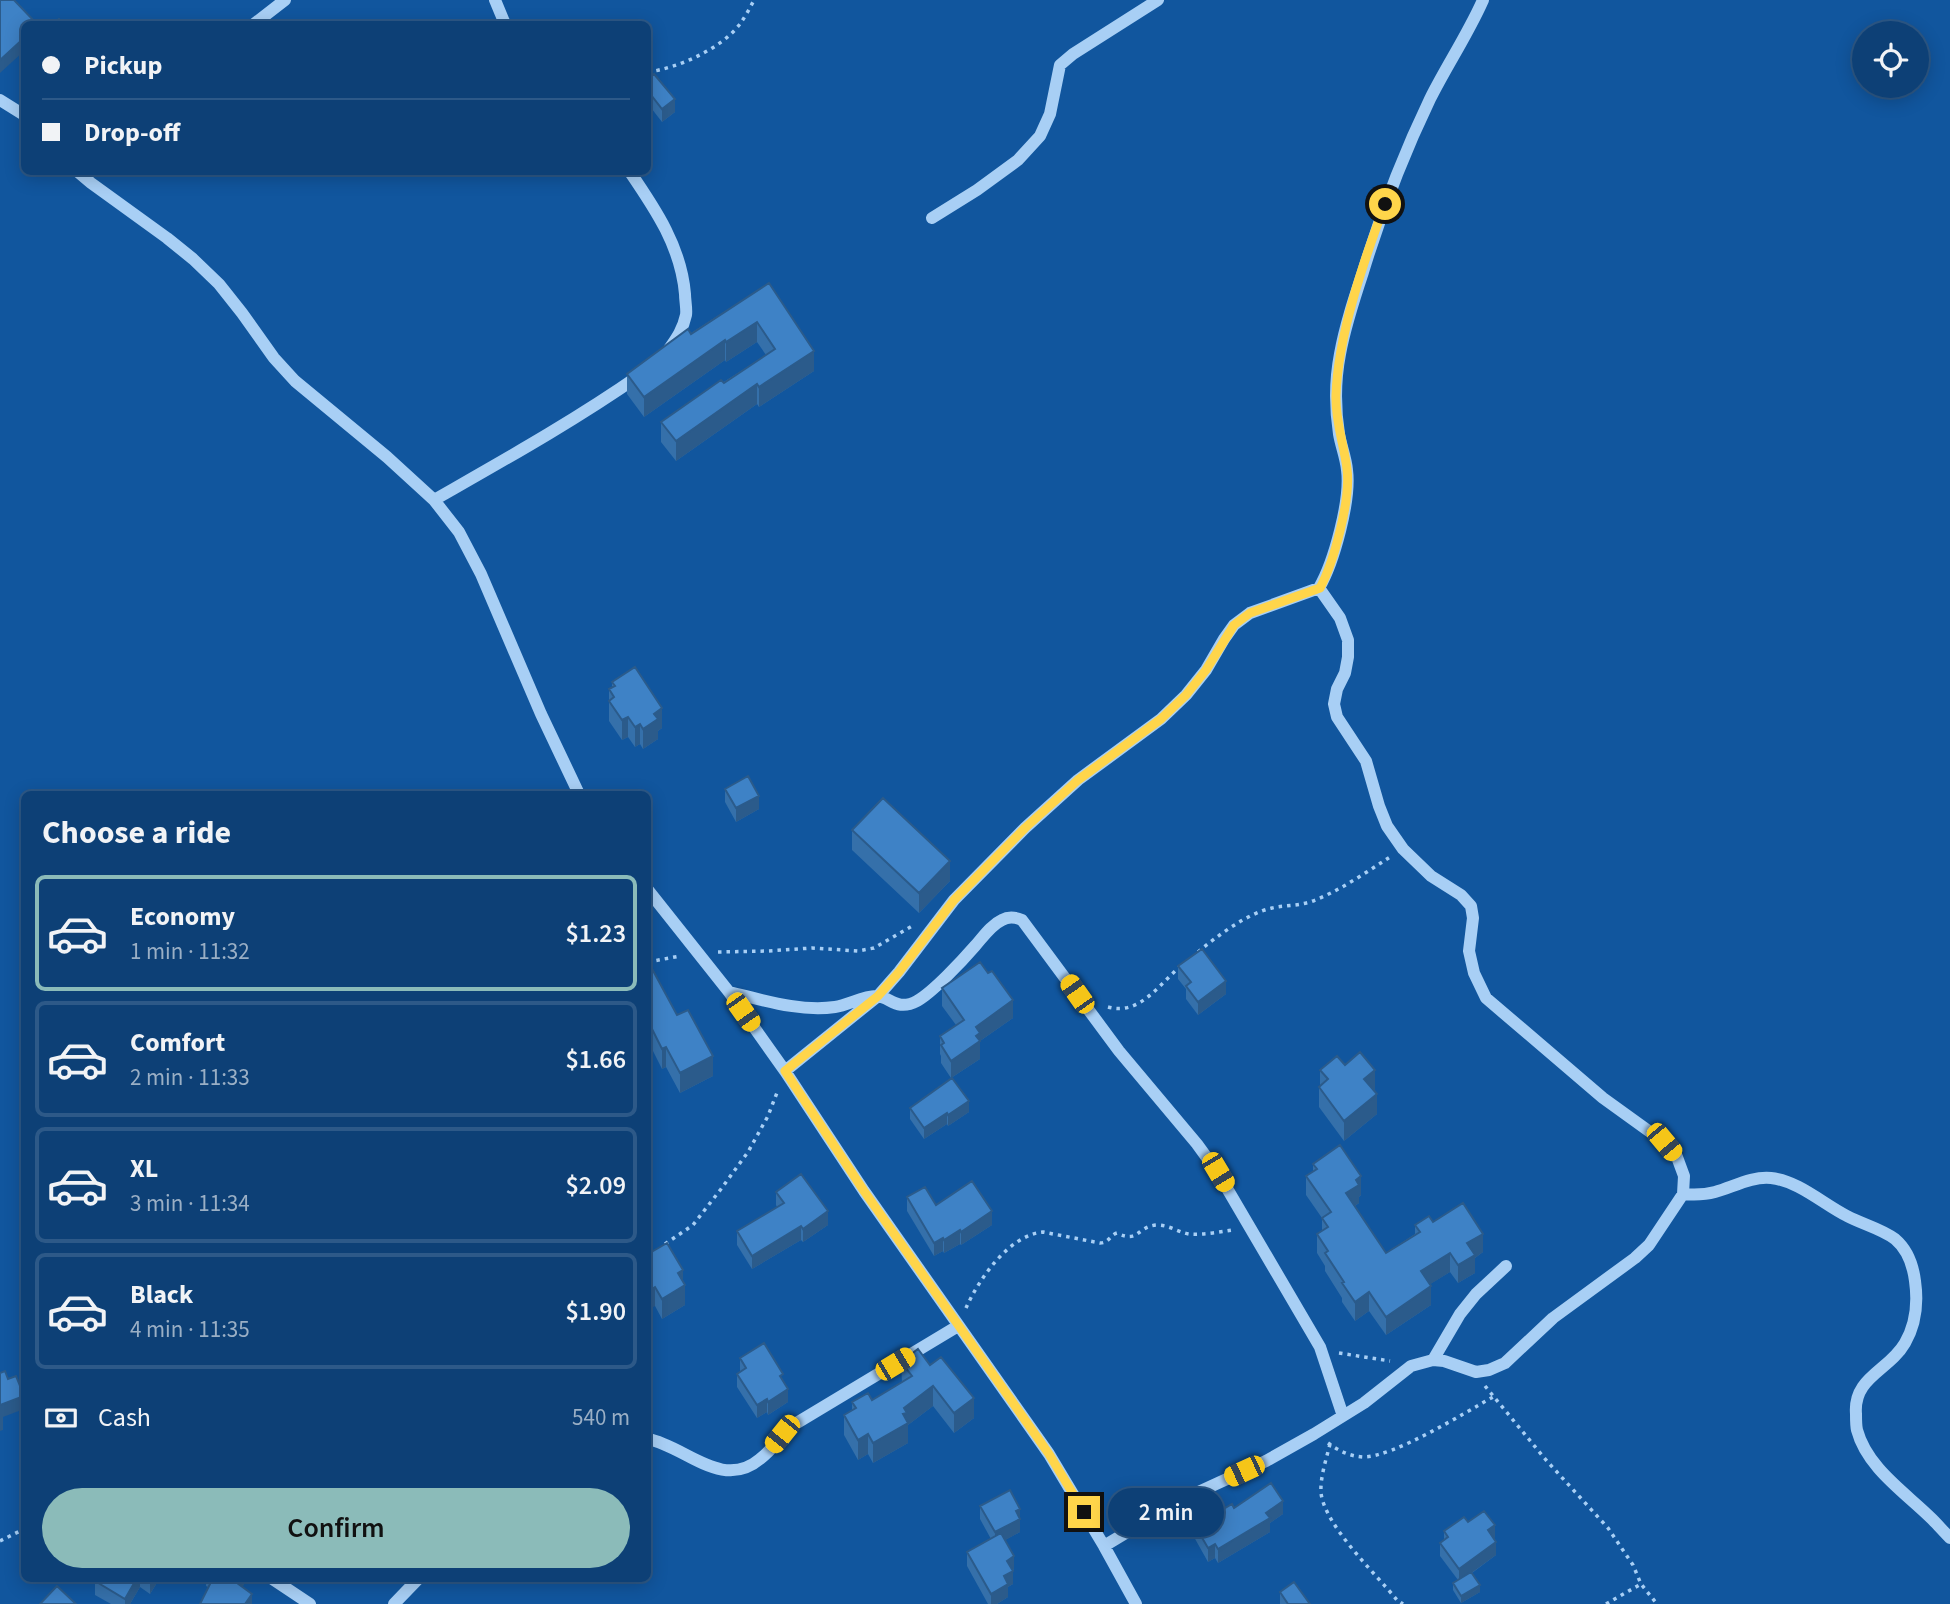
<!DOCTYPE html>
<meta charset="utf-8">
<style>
body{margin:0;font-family:"Source Sans 3",sans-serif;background:#16477b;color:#f1f3f6;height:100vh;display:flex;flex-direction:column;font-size:26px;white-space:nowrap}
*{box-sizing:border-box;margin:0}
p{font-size:23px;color:#9aafc5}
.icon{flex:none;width:38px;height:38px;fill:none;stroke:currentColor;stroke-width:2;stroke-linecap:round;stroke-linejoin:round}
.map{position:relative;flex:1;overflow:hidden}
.drawer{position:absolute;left:21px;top:791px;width:630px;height:791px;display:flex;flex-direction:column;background:#0d4076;border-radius:10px;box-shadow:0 4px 18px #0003,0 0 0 2px #2d5988}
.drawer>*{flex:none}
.banner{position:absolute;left:21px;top:21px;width:630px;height:154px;border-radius:10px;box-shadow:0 4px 18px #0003,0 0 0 2px #2d5988;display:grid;align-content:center;height:154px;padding:0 21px;background:#0d4076}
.fabs{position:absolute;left:1852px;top:21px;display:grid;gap:14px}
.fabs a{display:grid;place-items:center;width:77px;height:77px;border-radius:50%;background:#0d4076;box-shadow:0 4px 18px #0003,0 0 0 2px #2d5988;font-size:35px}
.end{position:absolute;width:32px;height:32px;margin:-16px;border:9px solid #ffd54a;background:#111;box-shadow:0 0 0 4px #111}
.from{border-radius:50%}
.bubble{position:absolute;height:49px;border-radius:24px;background:#0d4076;box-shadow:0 4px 18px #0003,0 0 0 2px #2d5988;font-size:23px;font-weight:600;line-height:49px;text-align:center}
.car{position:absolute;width:21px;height:42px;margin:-21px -10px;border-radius:9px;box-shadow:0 0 5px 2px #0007;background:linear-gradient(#f5c518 24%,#345 0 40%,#f5c518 0 76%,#345 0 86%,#f5c518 0)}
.banner b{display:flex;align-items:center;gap:24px;height:66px;font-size:26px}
.banner b+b{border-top:2px solid #2d5988}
.banner i{width:18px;height:18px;background:#f1f3f6}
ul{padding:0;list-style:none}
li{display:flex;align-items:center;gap:21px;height:116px;margin:0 14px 10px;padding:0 7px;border:4px solid #2d5988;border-radius:10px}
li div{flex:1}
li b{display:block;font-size:26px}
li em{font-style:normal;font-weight:600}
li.selected{border-color:#8bbbb9}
li>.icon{width:63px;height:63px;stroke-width:1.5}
h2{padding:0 21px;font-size:32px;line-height:84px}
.pay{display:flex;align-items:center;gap:18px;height:77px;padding:0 21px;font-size:26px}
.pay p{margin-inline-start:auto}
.button{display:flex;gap:14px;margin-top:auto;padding:14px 21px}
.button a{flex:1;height:80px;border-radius:42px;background:#8bbbb9;color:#111;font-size:28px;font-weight:600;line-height:80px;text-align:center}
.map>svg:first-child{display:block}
</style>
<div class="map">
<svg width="1950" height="1604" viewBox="0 0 1950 1604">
<rect width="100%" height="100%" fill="#11569e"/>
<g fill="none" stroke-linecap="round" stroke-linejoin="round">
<!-- path -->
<path stroke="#a8cff5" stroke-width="3.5" stroke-dasharray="3.5 5" stroke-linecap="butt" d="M648,72C678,68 721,49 740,24C745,17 750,8 754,0
M718,952L768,951L812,948L858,951L874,948L914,925
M1198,952C1217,936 1248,913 1272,908C1285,905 1297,906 1310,902C1338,892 1365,873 1390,857
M648,962L680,956
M1108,1007C1140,1016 1159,984 1182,965
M665,1244L693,1225L721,1189L748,1152L768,1116L778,1090
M966,1308C979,1279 1009,1235 1043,1232L1100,1243C1109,1243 1110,1235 1117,1233C1139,1244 1137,1226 1157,1225C1169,1225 1178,1232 1189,1234C1203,1235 1219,1232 1233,1230
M1339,1353L1390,1361
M1485,1386L1546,1460L1608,1528L1633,1565L1641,1584L1657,1604
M1328,1443C1339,1451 1349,1456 1363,1457C1394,1457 1464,1413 1493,1397
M1330,1444C1326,1460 1320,1478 1321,1493C1325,1526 1375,1573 1397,1600L1403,1604
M0,1541L24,1529
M1606,1604L1641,1584"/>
<!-- minor -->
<path stroke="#a8cff5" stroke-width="12" d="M495,0L505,24
M254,24L285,0
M0,100L24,115
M78,172L91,183L167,238L193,259L219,284L242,313L274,358L295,381L387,457L434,500L459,532L481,574L541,714L579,794
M630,172C656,210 681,247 685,294C685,301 687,309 686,315C683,329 677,338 669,349
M932,218L977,190L1018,160L1040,136L1050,114L1060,65L1073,54L1158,0
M434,500C504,460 574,421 640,375
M648,890L729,992L785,1071L864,1191L1049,1454L1104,1546L1136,1604
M729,992C763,1000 800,1012 835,1007C848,1005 863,996 876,996C890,996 896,1012 917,1001C933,992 962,961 975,946C983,937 991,925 1002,920C1009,916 1015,917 1022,920L1119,1051L1197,1144L1218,1173L1320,1347L1343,1416
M785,1071L878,996L899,972L954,900L1025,828L1078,780L1161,719L1186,695L1206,670L1224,639L1234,625L1250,613L1319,588C1334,562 1351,500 1347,470C1346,458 1341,446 1339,434C1335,408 1335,380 1340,354C1345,326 1354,299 1363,272C1381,213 1403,155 1430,99C1447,65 1468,34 1483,0
M1683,1194C1694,1195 1704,1195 1715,1192C1733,1187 1752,1176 1771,1178C1799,1181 1823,1204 1847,1216C1862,1224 1882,1229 1895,1239C1908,1250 1913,1265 1915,1281C1918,1302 1916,1324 1905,1343C1889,1371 1853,1377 1856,1414C1856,1420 1856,1426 1857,1430C1867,1468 1906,1493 1932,1519C1938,1525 1944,1532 1950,1538
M1433,1360L1460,1314L1476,1294L1506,1266
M648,1439C685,1446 722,1491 760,1459C773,1449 782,1435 795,1424L958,1326
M1104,1546L1179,1501L1266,1461L1314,1434L1364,1403L1411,1366L1433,1360L1444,1361L1476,1372L1489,1370L1505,1363L1553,1318L1635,1258L1649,1245L1683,1194L1684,1176L1677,1157L1664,1142L1603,1098L1486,998L1474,973L1469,951L1473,918L1471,906L1461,895L1431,876L1403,849L1387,826L1379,806L1366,761L1337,717L1334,704L1337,689L1345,673L1348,657V640L1340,618L1319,588
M271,1578L310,1604
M394,1604L419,1578"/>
</g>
<!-- wall -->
<path fill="#3570aa" d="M648,79L675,112L662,122L648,104Z
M769,283L814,371L759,407L757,404L676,461L661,442V422L766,355L757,342L726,362L725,360L644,417L627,394V374Z
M612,682L662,728L658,731V739L643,749L640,744L635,747L628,737L622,740L609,721V689L612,687Z
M725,789L759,809L736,822L725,802Z
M852,830L950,881L919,913L852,850Z
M648,966L713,1076L680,1093L666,1067L662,1069L648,1041Z
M1178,966L1226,994L1198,1015L1186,999V989L1178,979Z
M942,988L1013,1018L980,1041V1059L951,1078L941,1063V1056L940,1054V1036L956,1025L942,1006Z
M1345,1065L1375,1090L1377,1114L1344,1141L1319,1107V1087L1320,1086V1070Z
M910,1108L969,1112L948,1126L947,1124L924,1139L910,1119Z
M1313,1164L1361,1195L1359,1197V1203L1355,1206L1386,1253L1415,1234V1225L1433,1222L1483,1252L1475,1258V1273L1458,1283L1450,1272L1430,1284L1431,1305L1386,1335L1369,1311L1355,1321L1342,1302V1298L1325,1271V1266L1317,1253V1234L1322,1231V1218L1306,1195V1176L1313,1171Z
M776,1192L828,1225L803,1242L801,1240L752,1269L737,1245V1231L777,1207L776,1205Z
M907,1197L936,1205L992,1225L961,1245L960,1244L944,1253L943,1251L934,1256L907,1211Z
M648,1254L683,1281L685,1305L662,1319L655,1306Z
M740,1358L783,1381L788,1402L768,1415L767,1412L757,1418L737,1387V1374L740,1372Z
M901,1362L974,1418L954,1433L933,1406L908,1425V1443L873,1463L868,1454L858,1460L844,1435V1415L852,1410V1402L872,1400L902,1382Z
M980,1506L1020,1522V1532L1005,1540L1014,1569L1013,1570V1584L1008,1587V1597L997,1604H988L967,1566V1552L991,1539L980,1519Z
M1225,1508H1234L1283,1514L1270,1523V1532L1218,1563L1215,1558L1208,1562L1194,1537V1524Z
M1468,1522L1494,1539L1496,1555L1472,1573L1480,1592L1461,1603L1453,1590V1583L1458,1580L1440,1556V1543L1444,1540V1531Z
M97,1578H160L150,1594L140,1587L130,1604H111L95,1595V1581Z
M206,1578H248L242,1587L252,1604L208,1587L206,1586Z
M1280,1592L1310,1604H1280Z"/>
<!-- shaded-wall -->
<path fill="#2b5b8b" d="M24,38V51L0,73V60Z
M675,99V112L662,122V109Z
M757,322V342L726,362V342Z
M725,340V360L644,417V397Z
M814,351V371L759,407V387Z
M757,384V404L676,461V441Z
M662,708V728L658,731V739L643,749V729L654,714Z
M628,717V737L622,740V720Z
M640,724V744L635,747V727Z
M759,796V809L736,822V808Z
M950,861V881L919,913V893Z
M1226,981V994L1198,1015V1002Z
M1013,1000V1018L980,1041V1059L951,1078V1061L976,1027Z
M666,1047V1067L662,1069V1049Z
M713,1056V1076L680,1093V1073Z
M1375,1070V1090L1364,1098V1079Z
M1377,1094V1114L1344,1141V1121Z
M969,1101V1112L948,1126V1115Z
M947,1113V1124L924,1139V1128Z
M1361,1176V1195L1359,1197V1203L1346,1212V1193L1356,1180Z
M828,1211V1225L803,1242V1229Z
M992,1211V1225L961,1245V1232Z
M801,1226V1240L752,1269V1256Z
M960,1230V1244L944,1253V1240Z
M1483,1234V1252L1475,1258V1273L1458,1283V1265L1467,1243Z
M943,1238V1251L934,1256V1243Z
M1450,1253V1272L1421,1290V1271Z
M683,1270V1286L685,1285V1305L662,1319V1299L678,1273Z
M1431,1286V1305L1386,1335V1317Z
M655,1287V1306L648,1310V1291Z
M1369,1292V1311L1355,1321V1302Z
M933,1386V1406L908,1425V1443L873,1463V1443L903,1414L904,1408Z
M788,1389V1402L768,1415V1402Z
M24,1396V1409L3,1417V1430L0,1431V1405Z
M974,1398V1418L954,1433V1413Z
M767,1399V1412L757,1418V1405Z
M868,1434V1454L858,1460V1440Z
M1283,1501V1514L1270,1523V1532L1218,1563V1549Z
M1020,1509V1532L995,1546V1532L1016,1511Z
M1495,1525V1539L1488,1530Z
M1496,1542V1555L1459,1582V1569Z
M1215,1544V1558L1208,1562V1548Z
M1014,1556V1569L1007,1574V1561Z
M1013,1571V1584L1008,1587V1597L997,1604H991V1594L1004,1576Z
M137,1578H140V1587L130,1604H125V1599Z
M151,1578H160L150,1594V1580Z
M240,1578H248L237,1596V1583Z
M1480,1585V1592L1461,1603V1596Z
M252,1594V1604H245Z"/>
<!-- building -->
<path fill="#3e82c6" stroke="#2b5b8b" stroke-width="2" d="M0,0H14L37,24H24V38L0,60Z
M59,19L63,24H51Z
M654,74L675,99L662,109L648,91V79Z
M769,283L814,351L759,387L757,384L676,441L661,422L721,380L724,383L775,349L757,322L726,342L725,340L644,397L627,374L688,329L691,334Z
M635,667L662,708L654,714L658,719L643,729L640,724L635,727L628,717L622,720L609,701L614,697L609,689L615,686L612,682Z
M748,776L759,796L736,808L725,789Z
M883,798L950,861L919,893L852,830Z
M1202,949L1226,981L1198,1002L1186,986L1191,982L1178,966Z
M980,962L988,973L992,971L1013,1000L976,1027L980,1033L976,1036L980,1041L951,1061L941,1045L944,1043L940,1036L964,1020L942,988Z
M650,965L677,1015L688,1010L713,1056L680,1073L666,1047L662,1049L648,1021V966Z
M1360,1052L1375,1070L1364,1079L1377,1094L1344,1121L1319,1087L1328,1079L1320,1070L1337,1056L1345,1065Z
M952,1078L969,1101L948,1115L947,1113L924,1128L910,1108Z
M1340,1145L1361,1176L1356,1180L1359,1185L1346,1193L1386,1253L1420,1232L1415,1225L1429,1216L1433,1222L1463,1203L1483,1234L1467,1243L1475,1255L1458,1265L1450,1253L1421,1271L1431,1286L1386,1317L1369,1292L1355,1302L1342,1283L1344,1282L1325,1253L1328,1251L1317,1234L1328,1227L1322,1218L1331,1212L1306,1176L1317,1169L1313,1164Z
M801,1174L828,1211L803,1229L801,1226L752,1256L737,1231L784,1203L776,1192Z
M972,1181L992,1211L961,1232L960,1230L944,1240L943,1238L934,1243L907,1197L925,1187L936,1205Z
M667,1243L683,1270L678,1273L685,1285L662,1299L655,1287L648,1291V1254Z
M764,1343L783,1374L780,1376L788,1389L768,1402L767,1399L757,1405L737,1374L746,1368L740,1358Z
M918,1349L930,1365L941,1357L974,1398L954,1413L933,1386L904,1408L907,1413L903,1414L908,1423L873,1443L868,1434L858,1440L844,1415L856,1408L852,1402L868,1393L872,1400L912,1376L901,1362Z
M5,1371L8,1379L16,1376L24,1396L0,1405V1373Z
M1271,1483L1283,1501L1266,1513L1270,1518L1218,1549L1215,1544L1208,1548L1194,1524L1224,1506L1225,1508L1232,1504L1234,1508Z
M1010,1490L1020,1509L1016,1511L1020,1519L995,1532L980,1506Z
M1484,1511L1495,1525L1488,1530L1496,1542L1459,1569L1440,1543L1448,1537L1444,1531L1464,1517L1468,1522Z
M1001,1533L1014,1556L1007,1561L1013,1571L1004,1576L1008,1584L991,1594L967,1552Z
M1471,1572L1480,1585L1461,1596L1453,1583Z
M97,1578H137L125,1599L95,1581Z
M213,1578H240L237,1583L252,1594L245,1604H200Z
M1294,1582L1310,1604H1288L1280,1592Z
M57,1586L76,1604H40Z"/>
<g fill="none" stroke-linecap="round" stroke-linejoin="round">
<!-- route -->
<path stroke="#ffd54a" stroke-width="9" d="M1084,1512L1049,1454L864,1191L785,1071L878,996L899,972L954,900L1025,828L1078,780L1161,719L1186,695L1206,670L1234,625L1250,613L1320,588C1334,562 1351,499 1347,469C1344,444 1335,421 1336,395C1338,335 1364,260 1385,204"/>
</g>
</svg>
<div class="fabs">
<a><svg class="icon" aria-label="locate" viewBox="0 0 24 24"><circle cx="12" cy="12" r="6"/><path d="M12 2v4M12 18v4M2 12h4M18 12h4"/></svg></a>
</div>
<i class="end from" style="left:1385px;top:204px"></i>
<i class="end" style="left:1084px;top:1512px"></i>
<div class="bubble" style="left:1108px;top:1488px;width:116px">2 min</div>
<i class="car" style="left:1077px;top:994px;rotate:325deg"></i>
<i class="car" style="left:743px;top:1012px;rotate:145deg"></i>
<i class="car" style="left:1664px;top:1142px;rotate:140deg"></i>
<i class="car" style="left:1218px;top:1172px;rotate:149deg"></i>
<i class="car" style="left:895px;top:1364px;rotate:59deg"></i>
<i class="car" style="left:782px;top:1434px;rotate:219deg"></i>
<i class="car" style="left:1244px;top:1471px;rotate:245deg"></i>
<div class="banner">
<b><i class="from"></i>Pickup</b>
<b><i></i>Drop-off</b>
</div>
<section class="drawer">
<h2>Choose a ride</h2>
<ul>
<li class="selected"><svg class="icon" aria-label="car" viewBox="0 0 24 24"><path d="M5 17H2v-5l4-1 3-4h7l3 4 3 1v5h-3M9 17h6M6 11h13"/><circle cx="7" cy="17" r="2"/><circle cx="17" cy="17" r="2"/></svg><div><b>Economy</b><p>1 min · 11:32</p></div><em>$1.23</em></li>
<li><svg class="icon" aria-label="car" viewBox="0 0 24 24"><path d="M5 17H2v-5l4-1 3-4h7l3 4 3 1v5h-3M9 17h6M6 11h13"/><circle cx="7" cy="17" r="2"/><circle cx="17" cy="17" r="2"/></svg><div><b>Comfort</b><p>2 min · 11:33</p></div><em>$1.66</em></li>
<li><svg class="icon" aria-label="car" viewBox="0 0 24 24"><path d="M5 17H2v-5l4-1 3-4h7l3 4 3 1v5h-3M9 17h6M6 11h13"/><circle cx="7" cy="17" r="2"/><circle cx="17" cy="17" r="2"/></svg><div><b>XL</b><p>3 min · 11:34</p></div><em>$2.09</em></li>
<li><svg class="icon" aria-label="car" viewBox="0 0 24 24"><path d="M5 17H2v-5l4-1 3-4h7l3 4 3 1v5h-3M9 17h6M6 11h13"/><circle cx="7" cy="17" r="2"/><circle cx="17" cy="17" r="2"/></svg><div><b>Black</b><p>4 min · 11:35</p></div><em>$1.90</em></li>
</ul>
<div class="pay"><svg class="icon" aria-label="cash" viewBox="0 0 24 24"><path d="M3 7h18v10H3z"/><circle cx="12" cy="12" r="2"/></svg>Cash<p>540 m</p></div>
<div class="button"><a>Confirm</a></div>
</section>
</div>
